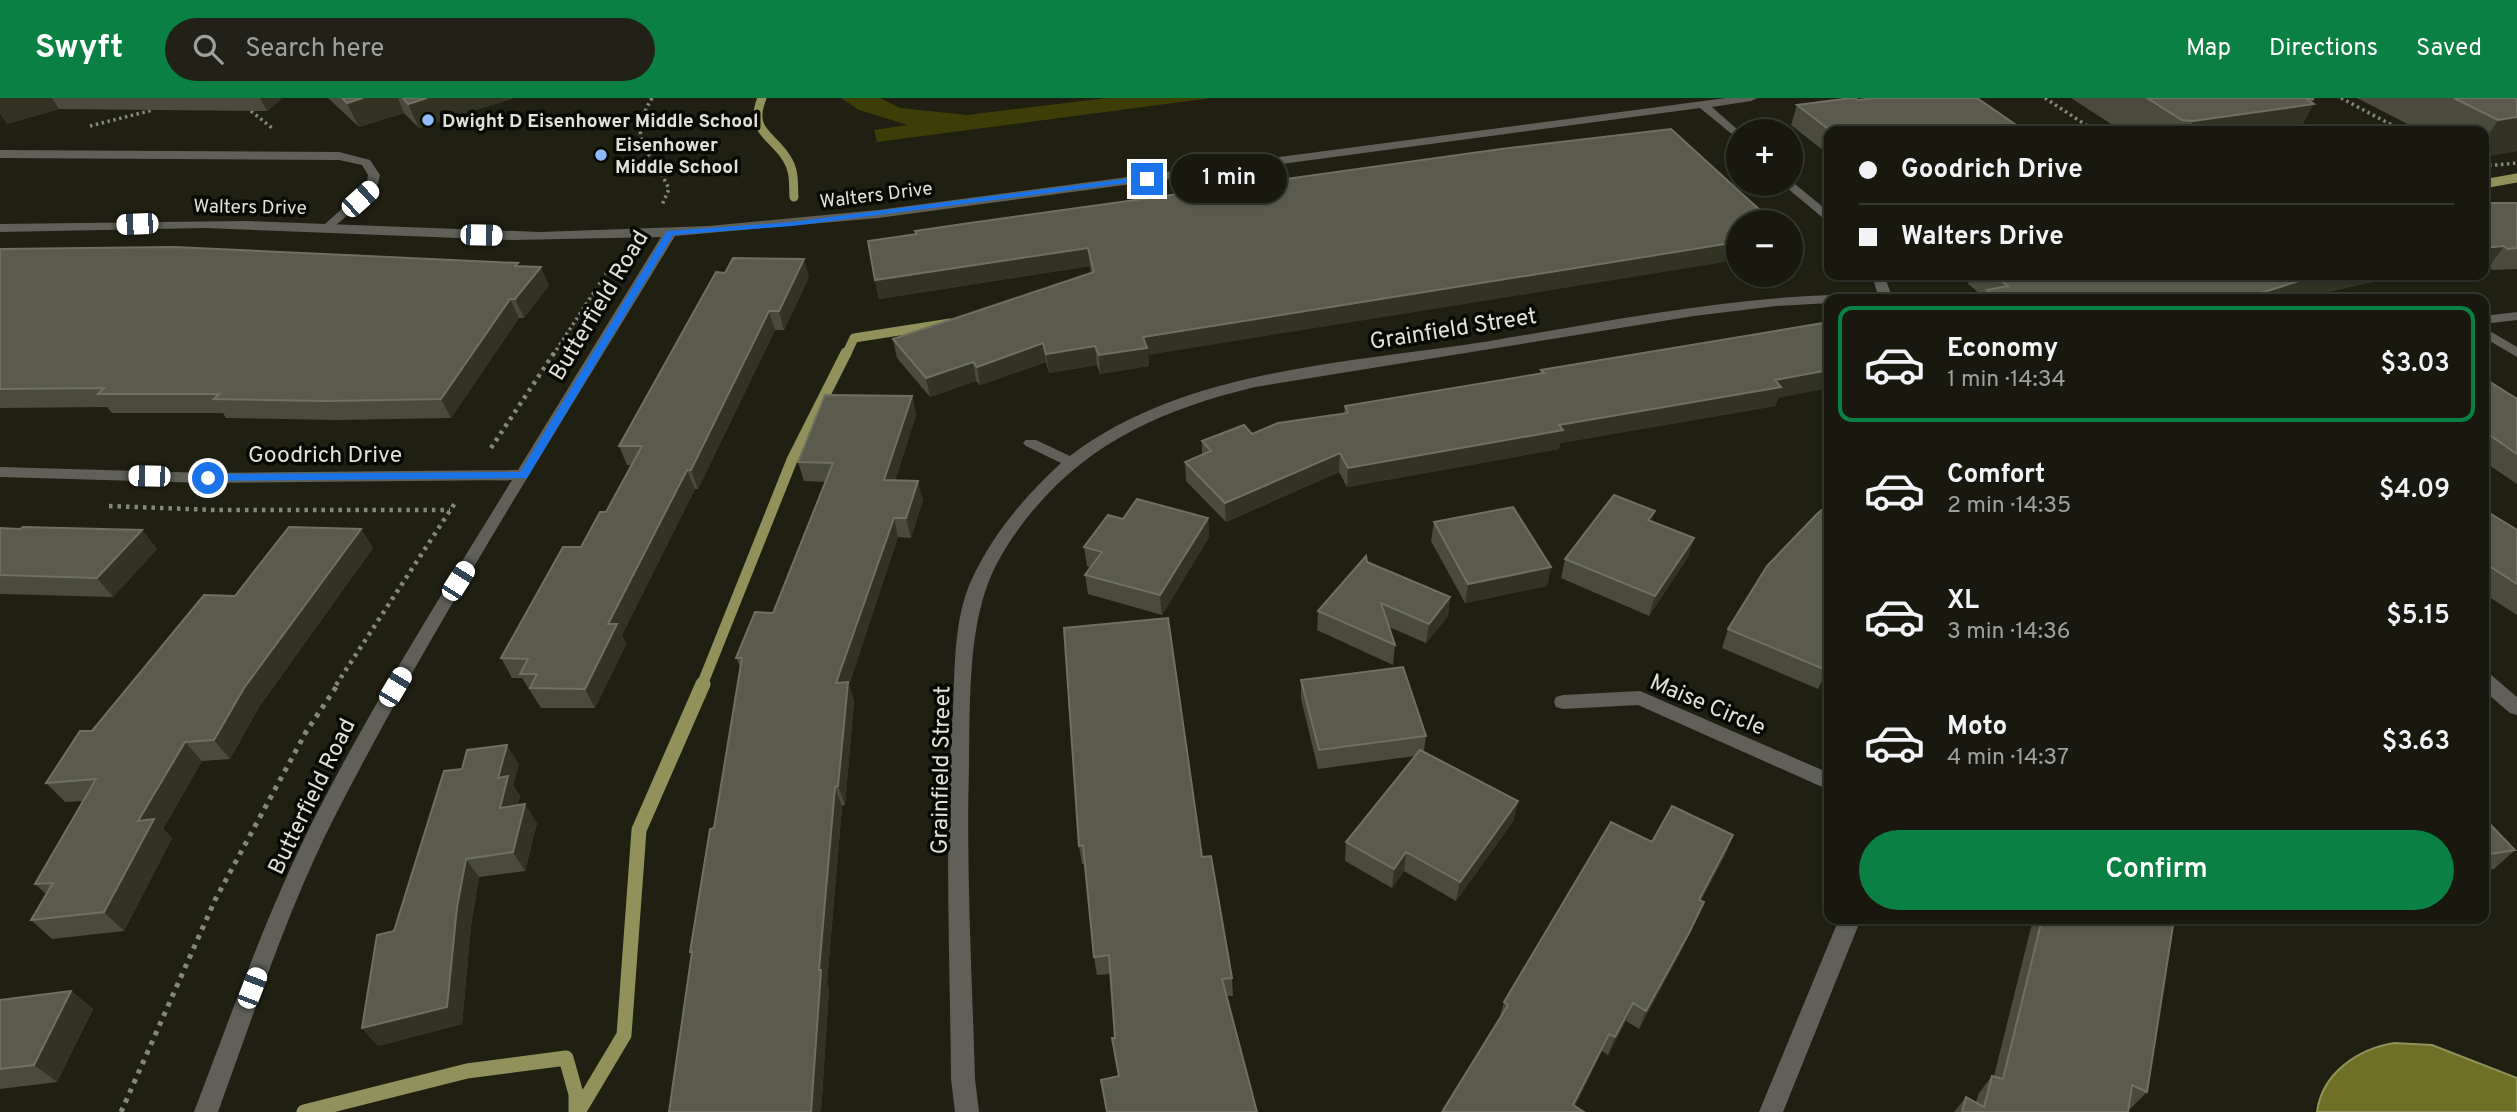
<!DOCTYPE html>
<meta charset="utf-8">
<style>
body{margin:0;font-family:Overpass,sans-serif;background:#212117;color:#f1f3f6;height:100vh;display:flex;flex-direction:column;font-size:26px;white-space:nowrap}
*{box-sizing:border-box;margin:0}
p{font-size:23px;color:#9fa09e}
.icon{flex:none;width:38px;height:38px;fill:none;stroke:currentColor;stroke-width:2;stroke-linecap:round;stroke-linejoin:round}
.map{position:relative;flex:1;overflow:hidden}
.panel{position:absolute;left:1824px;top:196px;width:665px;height:630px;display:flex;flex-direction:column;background:#18180e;border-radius:14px;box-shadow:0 2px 5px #0004,0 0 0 2px #36372e}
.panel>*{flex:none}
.top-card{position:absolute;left:1824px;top:28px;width:665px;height:154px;border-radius:14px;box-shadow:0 2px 5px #0004,0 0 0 2px #36372e;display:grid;align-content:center;height:154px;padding:0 35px;background:#18180e}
.buttons{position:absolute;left:1726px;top:21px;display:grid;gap:14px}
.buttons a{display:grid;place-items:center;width:77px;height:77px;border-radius:50%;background:#18180e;box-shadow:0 2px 5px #0004,0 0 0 2px #36372e;font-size:35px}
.end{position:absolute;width:32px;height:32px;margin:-16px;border:9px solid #1a73e8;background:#fff;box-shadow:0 0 0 4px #fff}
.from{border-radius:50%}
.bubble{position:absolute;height:49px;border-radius:24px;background:#18180e;box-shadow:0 2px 5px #0004,0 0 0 2px #36372e;font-size:23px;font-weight:600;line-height:49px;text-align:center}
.car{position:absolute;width:21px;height:42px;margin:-21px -10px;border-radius:9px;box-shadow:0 0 5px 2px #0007;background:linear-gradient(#fff 24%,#345 0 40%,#fff 0 76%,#345 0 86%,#fff 0)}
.top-card b{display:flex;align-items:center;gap:24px;height:66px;font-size:26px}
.top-card b+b{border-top:2px solid #36372e}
.top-card i{width:18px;height:18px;background:#f1f3f6}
ul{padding:12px 0 0;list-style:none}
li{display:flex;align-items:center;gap:21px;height:116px;margin:0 14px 10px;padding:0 21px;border:4px solid transparent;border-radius:14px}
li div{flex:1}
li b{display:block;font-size:26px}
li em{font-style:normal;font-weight:600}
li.on{border-color:#0b8043}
li>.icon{width:63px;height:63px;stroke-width:1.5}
.button{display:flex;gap:14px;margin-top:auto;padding:14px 35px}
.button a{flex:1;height:80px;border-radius:42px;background:#0b8043;color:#fff;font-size:28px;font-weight:600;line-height:80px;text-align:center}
header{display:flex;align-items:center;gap:42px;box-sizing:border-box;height:98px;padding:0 35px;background:#0b8043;color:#fff}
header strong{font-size:33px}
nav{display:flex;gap:38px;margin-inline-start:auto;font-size:24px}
.search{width:490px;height:63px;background:#212117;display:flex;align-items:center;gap:18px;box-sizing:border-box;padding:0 24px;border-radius:38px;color:#9fa09e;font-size:26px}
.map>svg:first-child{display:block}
</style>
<header>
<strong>Swyft</strong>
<div class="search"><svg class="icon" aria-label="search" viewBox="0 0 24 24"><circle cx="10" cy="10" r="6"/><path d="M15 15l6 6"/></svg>Search here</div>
<nav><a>Map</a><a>Directions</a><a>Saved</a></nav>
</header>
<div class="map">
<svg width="2517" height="1014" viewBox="0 0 2517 1014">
<rect width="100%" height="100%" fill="#202012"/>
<!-- green -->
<path fill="#3d3d07" d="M841,0H880L900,10L967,17L1107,0H1211L877,44L874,32L908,27L859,12Z"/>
<!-- water -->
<path fill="#6f6f26" stroke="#91915b" stroke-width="2" d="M2394,945L2432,947L2517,980V1014H2317C2322,975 2358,951 2394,945Z"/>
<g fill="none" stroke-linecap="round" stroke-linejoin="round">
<!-- stream-far2 -->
<path stroke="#91915b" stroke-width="9" d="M762,0C748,34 773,37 787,61C795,73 793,86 794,99
M2483,86L2517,80
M846,257L854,240L950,225"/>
<!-- stream-far1 -->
<path stroke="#91915b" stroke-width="11" d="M702,587L792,362L846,255"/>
<!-- stream -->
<path stroke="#91915b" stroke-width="15" d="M304,1014L467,973L566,960L576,996V1014
M578,1014L624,937L639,732L703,586"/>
<!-- path-far2 -->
<path stroke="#86877b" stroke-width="3.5" stroke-dasharray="2.5 3.5" stroke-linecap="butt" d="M652,0C625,45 651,51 669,91L662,107
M2045,0L2095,33
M2341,0L2403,33
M251,13L272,30
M2299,27L2310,33
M90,28L153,12
M2110,33L2123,30
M2483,68L2517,65
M553,257L615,162"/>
<!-- path-far1 -->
<path stroke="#86877b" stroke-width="4.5" stroke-dasharray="3.5 5" stroke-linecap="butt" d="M491,350L554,255
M109,408L214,412H450
M336,587L455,405"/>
<!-- path -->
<path stroke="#86877b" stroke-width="5" stroke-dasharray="4.5 6" stroke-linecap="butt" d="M121,1014L215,802L306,634L338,586"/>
<!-- service -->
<path fill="#606059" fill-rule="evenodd" d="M0,52L339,54L370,62L380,77L376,93L329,133L325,132V126L366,89L368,77L362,67L339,62L0,60Z"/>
<!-- minor -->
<path fill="#606059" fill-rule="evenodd" d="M1726,0H1757L1751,3L1712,9L1739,33L1738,41L1700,10L878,120L675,138C560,328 439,516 337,714C288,809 255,913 218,1014H194C233,912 269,808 319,711C377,598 446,490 512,382L208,385L0,379V369L208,375L518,372L661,139L513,142L205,130L0,134V126L246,123L540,134L709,128L878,112Z
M1790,82L1829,114V125L1786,89L1784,86H1790Z
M1872,177H1884L1893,201H1879Z
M1830,197H1858L1865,201H1829V205L1776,208L1694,218L1255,289C1161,312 1084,345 1023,425C1007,446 993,469 985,494C968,546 970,614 969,668C966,772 972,877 975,981L979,1014H955L951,981C950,857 944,733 953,609C955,568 954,521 971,483C992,437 1024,399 1061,365L1026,348L1023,345L1026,342H1036L1070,358C1185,270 1352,265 1490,243C1603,224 1716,201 1830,197Z
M2517,214V222L2483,226V218Z
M2483,229L2517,249V259L2483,239Z
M2483,574L2490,576L2517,599V617L2510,615L2483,592Z
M1640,593L1829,675V692L1638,607L1563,611L1556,609L1554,604L1556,599L1563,597Z
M1839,821H1861L1783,1014H1759Z"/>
</g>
<!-- wall -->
<path fill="#4a4b3c" d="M0,0H282L267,13L59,11L7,26Z
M328,0H514L419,30L404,15L359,29Z
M2071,0H2311L2314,1L2299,33H2122Z
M2357,0H2517V53L2483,59V33H2421Z
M1858,2L2025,33H1829V57L1791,27L1797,7Z
M1501,51L1148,257L1149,268L1100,276L1097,267L1049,275L1046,264L980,287L976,283L930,299L897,260L893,241L1091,175L1090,168L879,201L875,182L916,137L915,133Z
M2517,105V171L2492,172L2489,169Z
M0,151L519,168L549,187L524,220H519L451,320L337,322L226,320L223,315H112L107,309L0,310Z
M716,174L809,179L784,232H775L698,391H695L622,537L626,546L595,610H541L522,580H512L501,560L606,414L631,367H627L619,348Z
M1972,177H2096L2098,178L2101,177H2433L2393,182L2390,180L2297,201H1983L1984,199L1968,186Z
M1541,272L1778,300L1775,308L1560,345L1559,351L1347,389L1339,374L1226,424L1186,383L1185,364L1202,356V343L1252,336L1344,316L1345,308L1540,276Z
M2483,283L2517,301V386L2483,363Z
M912,298L916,317L895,383L923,402L911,440L898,439L849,587L854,603L845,707L842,708L827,885L829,890L821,1014H669L692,858L690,854L714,730L741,571L736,560L773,515L825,384L804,383L798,364Z
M2483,411L2517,432V517L2483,495Z
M1208,420L1209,439L1162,517L1088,496L1085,477L1090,470L1087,468L1084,449L1123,421Z
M1434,424L1551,469L1547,488L1465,505L1431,443Z
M0,430L20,431L142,432L157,451L113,499L0,496Z
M361,431L373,450L259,609L230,661L202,663L163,731L172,740L124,833L52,841L31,822L46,796L35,786L84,703L65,704L46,685L92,633L235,498Z
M1694,440L1688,459L1649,518L1561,480L1565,461Z
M1367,464L1450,499L1448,518L1426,545L1389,529L1395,547L1393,567L1317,532L1318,513Z
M1064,530L1202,759L1232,880L1233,898H1227L1119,978L1112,940H1115L1110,876L1097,877L1094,859L1085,766H1082L1079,748Z
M1728,531L1829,570L1818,591L1722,550Z
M1301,582L1426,638L1424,653L1514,722L1456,803L1404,773L1392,790L1345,763L1346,744L1415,658L1318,671L1301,601Z
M519,666L513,687L520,698L518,707L537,725L525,773L479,779L471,828L462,926L378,948L362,930L394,833L462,671Z
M2483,719L2515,752L2494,771L2483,773Z
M1652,744L1726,756L1701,802L1704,804L1681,853L1639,931L1626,923L1608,957L1602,953L1575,1008L1442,1014L1500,919L1504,904Z
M2033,821H2174L2147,994L2130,1011L2128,1010V1014H1954L1966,999L1976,1004L1979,995L1992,978H1994Z
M71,893L93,911L57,984L0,991V902Z"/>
<!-- shaded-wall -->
<path fill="#333324" d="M0,0H52L59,11L7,26L0,16Z
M260,0H282L267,13Z
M363,0H398L404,15L359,29L347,5Z
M427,0H514L419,30L408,6Z
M2314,1L2311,6H2314L2299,33H2188L2193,23Z
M2517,19V53L2483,59V45L2498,22Z
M1738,144V162L1148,257L1149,268L1100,276L1099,257L1143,239Z
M2504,148L2489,169L2483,170V150Z
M1088,150L1090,168L879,201L875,182Z
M804,161L809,179L784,232L779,213Z
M541,169L549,187L524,220L515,201Z
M2322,177H2392L2390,180L2297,201H2242L2308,180Z
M2397,177H2433L2393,182Z
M510,201L519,220L451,320L441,301Z
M769,213L775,232L698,391L691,372Z
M1043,245L1046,264L980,287L977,269Z
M1095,248L1097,267L1049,275L1046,256Z
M973,264L976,283L930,299L926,280Z
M1829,272V290L1778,300L1775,308L1560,345L1559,351L1347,389L1348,370L1775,282Z
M912,298L916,317L889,402L884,382Z
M1340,355L1339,374L1226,424L1225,405Z
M687,372L695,391L622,537L626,546L595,610L585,591L608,526Z
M918,383L923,402L911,440L906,420Z
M1655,413L1649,432L1648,422Z
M894,420L898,439L849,587L854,603L845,707L838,688L836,585Z
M1208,420L1209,439L1162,517L1160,497Z
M361,431L373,450L259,609L230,661L214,642L244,590Z
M142,432L157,451L113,499L97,480Z
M1694,440L1688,459L1649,518L1655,498Z
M1551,469L1547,488L1465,505L1468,486Z
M1450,499L1448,518L1426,545L1429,526Z
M1829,567V570L1818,591Z
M185,644L202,663L163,731L172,740L124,833L104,814L138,723Z
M507,647L519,666L513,687L520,698L512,729L500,710L498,680Z
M835,689L842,708L827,885L829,890L821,1014H811L819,872Z
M1518,703L1514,722L1456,803L1460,784Z
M525,706L537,725L525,773L513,754Z
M1733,737L1726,756L1692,820L1699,802Z
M1406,754L1404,773L1392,790L1394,771Z
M466,761L479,779L471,828L462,926L378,948L362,930L457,809Z
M1704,804L1681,853L1639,931L1646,913Z
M71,893L93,911L57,984L34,967Z
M1633,905L1626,923L1608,957L1615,939Z
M1609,936L1602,953L1572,1014L1573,1007Z"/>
<!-- building -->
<path fill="#5a5b4c" stroke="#6f7062" stroke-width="2" d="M342,0H363L347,5Z
M403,0H427L408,6Z
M1851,0H1855L1858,2L1874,0H1977L2025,33H1831L1797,7Z
M2147,0H2311L2314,1L2308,2L2314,6L2193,23L2182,22Z
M2454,0H2517V19L2498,22Z
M1671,31L1773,124H1738V144L1143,239L1147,250L1099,257L1095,248L1046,256L1043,245L977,269L973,264L926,280L893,241L1094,174L1088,150L875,182L868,143L917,136L915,133L963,126L1501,51Z
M2483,105H2517V150L2508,151L2504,148L2483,150Z
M174,149L518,165L515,168L541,169L515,201H510L441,301L326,303L214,301L219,296H98L104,290L0,291V151Z
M733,160L804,161L779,213H769L691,372H687L608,526H617L585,591L530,590L537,576H520L528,561L501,560L563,449H581L600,414H606L642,348H619L716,174L725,175Z
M1994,177H2096L2098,178L2101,177H2322L2308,180L2242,201H1999L1987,192L2008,188Z
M1829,224V272L1775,282L1781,289L1559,327L1563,332L1348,370L1340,355L1225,405L1185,364L1211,353L1202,343L1244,327L1252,336L1278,325L1348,315L1345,308L1544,275L1541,272Z
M2487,282L2517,301V356L2488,336L2483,339V283Z
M825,297L912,298L884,382L918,383L906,420H894L836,585L848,584L838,688L835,689L819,872H821L811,1014H669L692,854H690L710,731L714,730L742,560H736L755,514L773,515L833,365L798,364Z
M1614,397L1655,413L1648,422L1694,440L1655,498L1565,461Z
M1137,401L1208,420L1160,497L1085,477L1102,454L1084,449L1108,417L1123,421Z
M1829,406V567L1826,572L1728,531L1767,468L1817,416Z
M1513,409L1551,469L1468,486L1434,424Z
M2483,411L2517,432V486L2483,464Z
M23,429L142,432L97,480L0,477V430L20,431Z
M289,429L361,431L244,590L214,642L185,644L138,723L154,721L104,814L31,822L53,785L35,786L96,681L46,685L80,633H92L204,497L235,498Z
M1366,458L1367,464L1450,499L1429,526L1381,505L1395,547L1318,513Z
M1168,520L1202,759L1211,758L1232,880L1222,881L1257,1014H1107L1101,982L1119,978L1112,940H1115L1109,857L1094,859L1083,747L1079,748L1064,530Z
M1403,569L1426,638L1319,652L1301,582Z
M507,647L498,680L508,678L500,710L525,706L513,754L466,761L457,809L447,909L362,930L377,837L394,833L444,673L462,671L467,652Z
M1420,652L1518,703L1460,784L1406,754L1394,771L1346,744Z
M1672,708L1733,737L1699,802L1704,804L1689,835L1646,913L1633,905L1615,939L1609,936L1573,1007L1584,1014H1442L1508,907L1504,904L1611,724L1652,744Z
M2483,719L2515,752L2483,757Z
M2042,821H2174L2147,994L2132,987L2128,1014H1962L1966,999L1984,1009L1992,978L2003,981Z
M71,893L34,967L0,971V902Z"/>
<!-- route -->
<path fill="#1a73e8" d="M1147,78L1150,82L792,128L673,137L527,380L208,383L203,380L208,376L520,374L667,133L792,124Z"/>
<!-- markers -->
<g fill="#8eb9fc" stroke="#090904" stroke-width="2.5">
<circle cx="428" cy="22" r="7"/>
<circle cx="601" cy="57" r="7"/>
</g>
<g text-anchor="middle" stroke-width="7" stroke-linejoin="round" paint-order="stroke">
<!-- far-poi labels -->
<g font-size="19" font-weight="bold" fill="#e0e1d7" stroke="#090904" text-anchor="start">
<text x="442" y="29">Dwight D Eisenhower Middle School</text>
<text x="615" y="53">Eisenhower<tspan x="615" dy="22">Middle School</tspan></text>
</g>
<!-- far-street labels -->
<g font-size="19" fill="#e0e1d7" stroke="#090904">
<text transform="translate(876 96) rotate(-7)" y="7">Walters Drive</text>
<text transform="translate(250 108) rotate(1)" y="7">Walters Drive</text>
</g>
<!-- street labels -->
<g font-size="23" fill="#e0e1d7" stroke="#090904">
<text transform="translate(598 207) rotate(-59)" y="8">Butterfield Road</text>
<text transform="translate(1453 230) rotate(-9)" y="8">Grainfield Street</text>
<text x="325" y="364">Goodrich Drive</text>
<text transform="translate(1708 606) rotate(23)" y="8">Maise Circle</text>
<text transform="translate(940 672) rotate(-89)" y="8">Grainfield Street</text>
<text transform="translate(311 698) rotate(-64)" y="8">Butterfield Road</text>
</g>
</g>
</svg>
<div class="buttons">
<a>+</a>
<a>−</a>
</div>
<i class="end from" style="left:208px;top:380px"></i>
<i class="end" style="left:1147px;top:81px"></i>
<div class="bubble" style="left:1171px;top:56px;width:116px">1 min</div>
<i class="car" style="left:360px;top:101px;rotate:48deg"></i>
<i class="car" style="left:137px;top:126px;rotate:268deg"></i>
<i class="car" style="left:481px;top:137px;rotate:91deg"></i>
<i class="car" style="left:149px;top:378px;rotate:271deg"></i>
<i class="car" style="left:458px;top:483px;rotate:32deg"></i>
<i class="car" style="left:395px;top:589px;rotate:31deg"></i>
<i class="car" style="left:252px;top:890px;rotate:21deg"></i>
<div class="top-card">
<b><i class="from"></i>Goodrich Drive</b>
<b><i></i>Walters Drive</b>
</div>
<section class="panel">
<ul>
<li class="on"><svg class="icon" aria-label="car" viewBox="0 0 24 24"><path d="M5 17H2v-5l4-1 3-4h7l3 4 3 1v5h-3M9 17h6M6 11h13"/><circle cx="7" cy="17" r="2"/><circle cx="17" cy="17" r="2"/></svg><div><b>Economy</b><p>1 min · 14:34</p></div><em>$3.03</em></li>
<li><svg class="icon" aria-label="car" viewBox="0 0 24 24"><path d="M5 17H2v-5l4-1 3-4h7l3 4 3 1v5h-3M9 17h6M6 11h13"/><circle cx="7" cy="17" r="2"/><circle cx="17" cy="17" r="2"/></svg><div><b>Comfort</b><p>2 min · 14:35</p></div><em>$4.09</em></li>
<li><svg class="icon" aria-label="car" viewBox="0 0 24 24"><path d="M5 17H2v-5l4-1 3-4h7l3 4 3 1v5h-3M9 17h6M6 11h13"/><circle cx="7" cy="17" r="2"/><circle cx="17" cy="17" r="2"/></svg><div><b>XL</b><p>3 min · 14:36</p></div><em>$5.15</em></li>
<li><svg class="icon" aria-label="car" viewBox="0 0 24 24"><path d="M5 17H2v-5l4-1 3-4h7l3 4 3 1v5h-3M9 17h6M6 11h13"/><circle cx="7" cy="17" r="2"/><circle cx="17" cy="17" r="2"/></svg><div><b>Moto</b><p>4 min · 14:37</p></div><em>$3.63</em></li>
</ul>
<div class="button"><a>Confirm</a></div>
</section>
</div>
